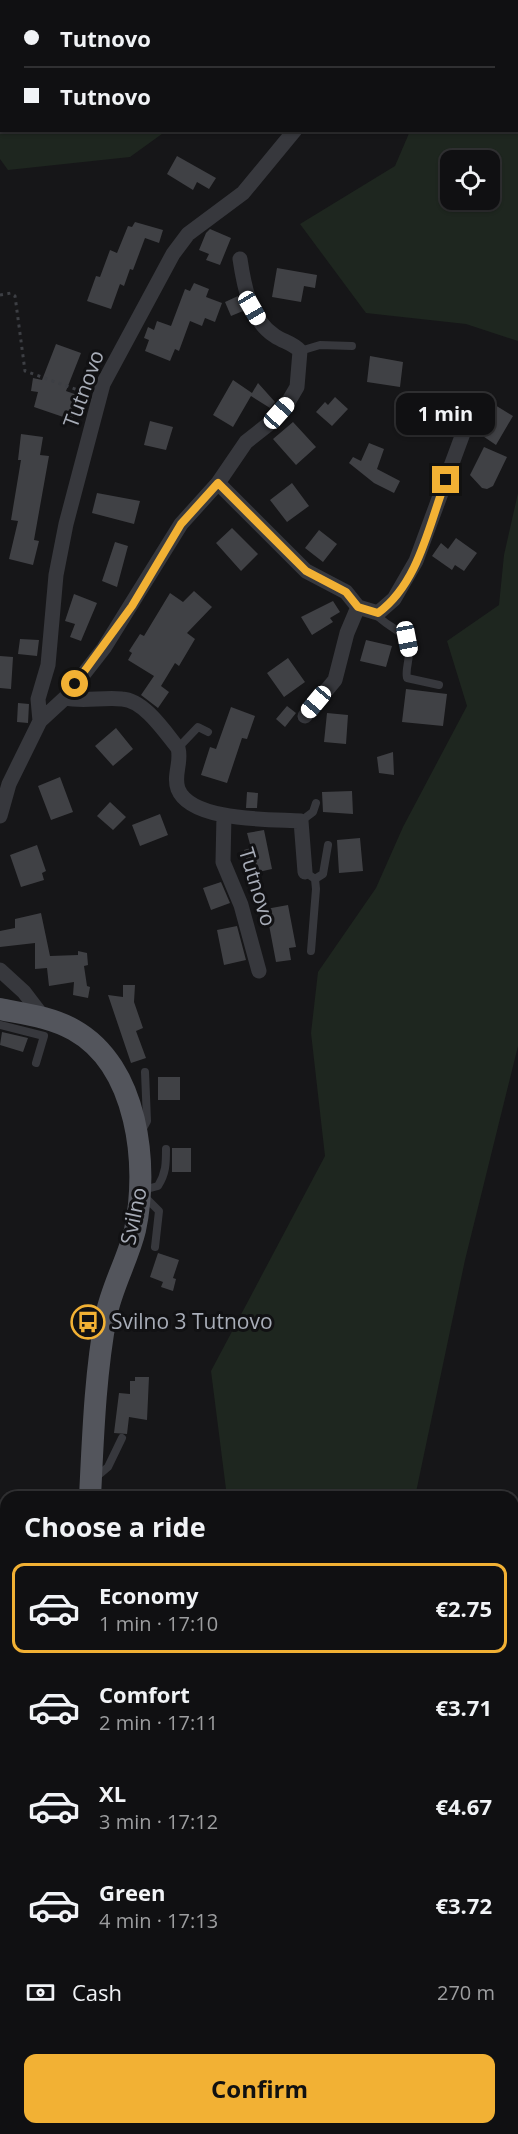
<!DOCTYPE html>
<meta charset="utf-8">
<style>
body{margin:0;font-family:"Open Sans",sans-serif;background:#19191b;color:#f1f3f6;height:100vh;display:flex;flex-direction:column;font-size:22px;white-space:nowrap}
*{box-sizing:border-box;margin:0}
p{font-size:20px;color:#9c9d9f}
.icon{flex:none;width:33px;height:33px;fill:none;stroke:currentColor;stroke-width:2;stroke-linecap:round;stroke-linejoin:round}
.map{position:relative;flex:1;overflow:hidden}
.side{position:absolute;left:0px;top:1491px;width:519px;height:644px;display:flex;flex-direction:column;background:#101012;border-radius:18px 18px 0 0;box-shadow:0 2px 4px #0004,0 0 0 2px #303032}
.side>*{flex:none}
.top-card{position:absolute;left:0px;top:0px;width:519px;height:132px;box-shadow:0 2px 4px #0004,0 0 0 2px #303032;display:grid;align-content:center;height:132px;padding:0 24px;background:#101012}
.fabs{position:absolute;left:440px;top:150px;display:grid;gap:12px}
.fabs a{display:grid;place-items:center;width:60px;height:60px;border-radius:12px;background:#101012;box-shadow:0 2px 4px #0004,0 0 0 2px #303032;font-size:30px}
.end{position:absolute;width:27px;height:27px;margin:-14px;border:8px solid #f2b134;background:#111;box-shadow:0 0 0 3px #111}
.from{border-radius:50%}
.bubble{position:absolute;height:42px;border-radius:12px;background:#101012;box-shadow:0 2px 4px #0004,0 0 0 2px #303032;font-size:20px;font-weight:700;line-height:42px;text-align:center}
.car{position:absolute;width:18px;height:36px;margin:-18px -9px;border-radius:8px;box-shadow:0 0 4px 2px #0007;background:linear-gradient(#fff 24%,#345 0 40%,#fff 0 76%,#345 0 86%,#fff 0)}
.top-card b{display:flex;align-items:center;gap:21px;height:57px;font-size:22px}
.top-card b+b{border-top:2px solid #303032}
.top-card i{width:15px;height:15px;background:#f1f3f6}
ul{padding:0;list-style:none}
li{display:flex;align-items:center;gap:18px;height:90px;margin:0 12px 9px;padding:0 12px;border:3px solid transparent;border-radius:12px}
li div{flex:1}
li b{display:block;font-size:22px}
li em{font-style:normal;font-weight:700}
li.active{border-color:#f2b134}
li>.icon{width:54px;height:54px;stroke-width:1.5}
h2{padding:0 24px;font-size:27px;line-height:72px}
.pay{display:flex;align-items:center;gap:15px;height:66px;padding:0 24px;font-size:22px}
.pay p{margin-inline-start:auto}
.action{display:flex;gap:12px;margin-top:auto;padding:12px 24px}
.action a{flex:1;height:69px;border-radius:12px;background:#f2b134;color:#111;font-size:24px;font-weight:700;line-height:69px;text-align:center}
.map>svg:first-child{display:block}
</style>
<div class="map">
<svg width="518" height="2134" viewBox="0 0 518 2134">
<rect width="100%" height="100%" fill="#161618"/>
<!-- green -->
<path fill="#1e261f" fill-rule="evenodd" d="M0,0H310V1L2,2V130L166,131L130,157L8,170L0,159Z
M404,0H518V341L466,324L366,313L300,224L395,166L410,131L518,130V2ZM489,160V200H450V160Z
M518,493V1046L465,1260L415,1497H227L211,1371L325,1156L311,1033L318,972L376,888L403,827L467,706L447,641L499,605L504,555Z
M43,2129H203L197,2134H43Z"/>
<!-- building -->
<path fill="#404145" d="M177,156L216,178L209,189L197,182L193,190L167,174Z
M135,222L163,230L159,243L145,238L133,270L130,269L124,286L120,284L111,309L87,301L96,276L100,277L110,250L117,253L128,226L132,227Z
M210,229L231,238L220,265L206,260L209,254L199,250L206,233Z
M277,268L317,275L315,288L304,286L301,302L272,297Z
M194,283L209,289L206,297L222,303L215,322L205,318L202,326L190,321L179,351L175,349L170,361L145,351L149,340L144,338L148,327L154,330L157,321L171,326L185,289L190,291Z
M238,296L243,311L231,316L225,302Z
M56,344L81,353L66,391L80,396L72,420L34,407L38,392L31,391L33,378L42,380Z
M370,356L403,362L400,387L367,382Z
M233,380L252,393L258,383L275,402L270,408L251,396L233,427L213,415Z
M335,397L348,409L332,426L316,412L325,402L328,405Z
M495,405L513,416L496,445L474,430Z
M150,421L173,427L166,450L144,445Z
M293,422L316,447L296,465L273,439Z
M21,434L43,437L40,455L49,456L34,540L39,541L33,565L9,559L18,521L11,520L21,460H18Z
M369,443L384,449L377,469L400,481L394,493L374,483L349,463L353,457L361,461Z
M484,447L507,457L493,486L487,489L482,488L470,475Z
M292,483L309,506L287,522L270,500Z
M97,493L140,501L134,524L92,513Z
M232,528L258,554L241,571L216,543Z
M319,530L337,544L323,562L305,548Z
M456,538L477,553L464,571L455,565L452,570L432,556L441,543L448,549Z
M115,542L128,546L117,587L102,581Z
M194,591L212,607L187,633L195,639L179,666L175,663L161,686L169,692L158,708L141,695L154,676L128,660L132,653L129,651L140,634L144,636L170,593L183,602Z
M74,594L97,603L81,641L70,637L75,624L65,621Z
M333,601L340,612L330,618L333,622L312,635L301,617Z
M20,639L39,640L37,656L18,654Z
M366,640L392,646L386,667L360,661Z
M0,656L13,657L11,689L0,688Z
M288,658L305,682L284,697L267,673Z
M406,689L447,694L443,726L402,722Z
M18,703L29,704L28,723L17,722Z
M287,706L296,713L285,727L276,719Z
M231,707L255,716L247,739L242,738L227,783L201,775L210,747L216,749Z
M327,713L348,715L346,744L324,742Z
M116,728L133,749L113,766L95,746Z
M393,752L394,775L379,773L377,757Z
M60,777L73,812L51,820L38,786Z
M352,791L353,814L323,812L322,792Z
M247,792L258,793L257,808H246Z
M110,802L126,817L113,830L97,816Z
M160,814L168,835L140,846L132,825Z
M264,830L272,869L250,874L244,850L251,848L247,833Z
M360,838L363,871L339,873L337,840Z
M37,845L46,871L42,873L44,880L21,887L10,855Z
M221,882L230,903L211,910L203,888Z
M288,905L296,947L289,948L291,960L276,962L266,909Z
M41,913L50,956L78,955V951L87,953L88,965L84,966L87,986L90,987L88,998L73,995L74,982L49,986L47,968L35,969V943L0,947V931L15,928V919Z
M237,926L246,960L224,965L217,930Z
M123,985H135L134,1002L143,1028L136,1031L146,1058L131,1063L108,995L123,997Z
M2,1032L28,1038L23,1052L0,1045Z
M158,1077H180V1100H158Z
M172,1148H191V1172H172Z
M158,1253L179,1260L173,1278L176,1279L173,1291L161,1287L163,1282L150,1277Z
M135,1377H149L147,1420L129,1417L127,1434L114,1433L119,1393L130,1394V1381H135Z"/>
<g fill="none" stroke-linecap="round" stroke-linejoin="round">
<!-- path -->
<path stroke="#3d3f44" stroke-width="3" stroke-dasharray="3 4.5" stroke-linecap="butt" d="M0,295L11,293L15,296L25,371L86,393"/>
<!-- service -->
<path stroke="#37383d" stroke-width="8" d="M300,351L320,345L352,346
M375,613C386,628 408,630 409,650C410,659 405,669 407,678L439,685
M178,748L198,727L208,732
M301,821L313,812L316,803
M305,872L315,879L316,889L311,951
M315,879L323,874L328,845
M0,1025L44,1036L36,1063
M141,1132L147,1121L145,1072
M143,1190L158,1186C166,1173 166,1164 166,1149
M143,1195L159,1211L155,1247
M95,1478L108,1467L122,1438
M110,2128L111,2134"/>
<!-- minor -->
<path stroke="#37383d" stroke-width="15" d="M218,483L306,571L346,592L358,607L378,613L394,599L416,561L465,428
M65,698C84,702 102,697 122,699C144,700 165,732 178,748C182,762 173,775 178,789C191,822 272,819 301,821L305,872
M305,716L335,680L347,633L358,607
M40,721L65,698L104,648L181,524L218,483L246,442L270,423L287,404L297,387L300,351C293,343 284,342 275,336C250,320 244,286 240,259
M224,815L223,862L241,905L259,971
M0,816L9,784L40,721L38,699L48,665L56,575L66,524L103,384L173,254L188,234L243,193L295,130
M0,970L24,992L43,1017"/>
<!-- primary -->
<path stroke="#53555c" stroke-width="22" d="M0,1009C25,1014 51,1017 74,1030C138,1066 149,1165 135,1230C128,1259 112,1286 106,1316C95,1375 93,1437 90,1497
M125,2128L126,2134"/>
<!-- motorway -->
<path stroke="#63666e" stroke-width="27" d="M0,1773L6,1979
M6,2128V2134"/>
</g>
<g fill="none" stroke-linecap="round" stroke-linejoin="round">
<!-- route -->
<path stroke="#f2b134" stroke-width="8" d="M75,684L132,606L181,524L218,483L306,571L346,592L358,607L378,613C419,583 429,524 446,480"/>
</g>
<!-- icons -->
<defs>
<symbol id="bus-ring" viewBox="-11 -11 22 22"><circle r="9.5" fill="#111113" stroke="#f2b134" stroke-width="1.5"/><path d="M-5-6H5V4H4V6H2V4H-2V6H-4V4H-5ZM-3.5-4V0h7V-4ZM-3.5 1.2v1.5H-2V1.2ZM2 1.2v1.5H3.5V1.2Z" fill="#f2b134"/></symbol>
</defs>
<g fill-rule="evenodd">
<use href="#bus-ring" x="69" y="1303" width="38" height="38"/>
</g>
<g text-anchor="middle" stroke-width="6" stroke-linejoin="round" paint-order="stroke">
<!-- street labels -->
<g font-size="21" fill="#a8adb8" stroke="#111113">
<text transform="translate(84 389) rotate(-70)" y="7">Tutnovo</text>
<text transform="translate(257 887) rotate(73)" y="7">Tutnovo</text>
<text transform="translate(134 1216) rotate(-78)" y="7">Svilno</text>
</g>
<!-- poi labels -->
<g font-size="21" fill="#a8adb8" stroke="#111113" text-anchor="start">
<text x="111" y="1329">Svilno 3 Tutnovo</text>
</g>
</g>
</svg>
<div class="fabs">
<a><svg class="icon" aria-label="locate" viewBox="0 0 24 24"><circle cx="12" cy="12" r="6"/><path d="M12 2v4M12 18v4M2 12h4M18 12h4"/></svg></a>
</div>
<i class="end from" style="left:75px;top:684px"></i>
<i class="end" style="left:446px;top:480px"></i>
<div class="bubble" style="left:396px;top:393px;width:99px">1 min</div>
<i class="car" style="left:252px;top:308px;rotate:150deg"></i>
<i class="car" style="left:279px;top:413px;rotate:42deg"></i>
<i class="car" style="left:407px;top:639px;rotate:169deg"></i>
<i class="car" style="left:316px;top:702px;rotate:220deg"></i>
<div class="top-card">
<b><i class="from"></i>Tutnovo</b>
<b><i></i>Tutnovo</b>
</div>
<section class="side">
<h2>Choose a ride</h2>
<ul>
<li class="active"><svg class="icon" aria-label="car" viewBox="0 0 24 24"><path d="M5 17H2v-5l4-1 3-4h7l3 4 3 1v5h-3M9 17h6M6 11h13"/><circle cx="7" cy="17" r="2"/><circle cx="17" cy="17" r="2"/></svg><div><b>Economy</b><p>1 min · 17:10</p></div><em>€2.75</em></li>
<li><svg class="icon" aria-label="car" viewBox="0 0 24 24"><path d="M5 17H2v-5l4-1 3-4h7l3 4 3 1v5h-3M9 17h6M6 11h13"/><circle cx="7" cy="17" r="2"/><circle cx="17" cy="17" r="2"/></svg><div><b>Comfort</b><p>2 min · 17:11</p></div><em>€3.71</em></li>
<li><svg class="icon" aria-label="car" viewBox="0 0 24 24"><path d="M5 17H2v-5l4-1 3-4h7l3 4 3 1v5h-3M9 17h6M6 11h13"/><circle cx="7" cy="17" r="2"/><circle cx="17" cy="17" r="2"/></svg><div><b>XL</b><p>3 min · 17:12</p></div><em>€4.67</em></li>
<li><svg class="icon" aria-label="car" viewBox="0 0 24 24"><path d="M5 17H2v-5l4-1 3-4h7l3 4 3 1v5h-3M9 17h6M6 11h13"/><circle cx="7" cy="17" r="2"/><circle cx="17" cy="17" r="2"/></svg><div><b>Green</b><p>4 min · 17:13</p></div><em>€3.72</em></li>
</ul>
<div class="pay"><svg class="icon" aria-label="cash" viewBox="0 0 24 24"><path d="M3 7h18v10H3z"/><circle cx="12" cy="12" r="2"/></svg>Cash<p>270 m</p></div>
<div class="action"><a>Confirm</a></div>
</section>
</div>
